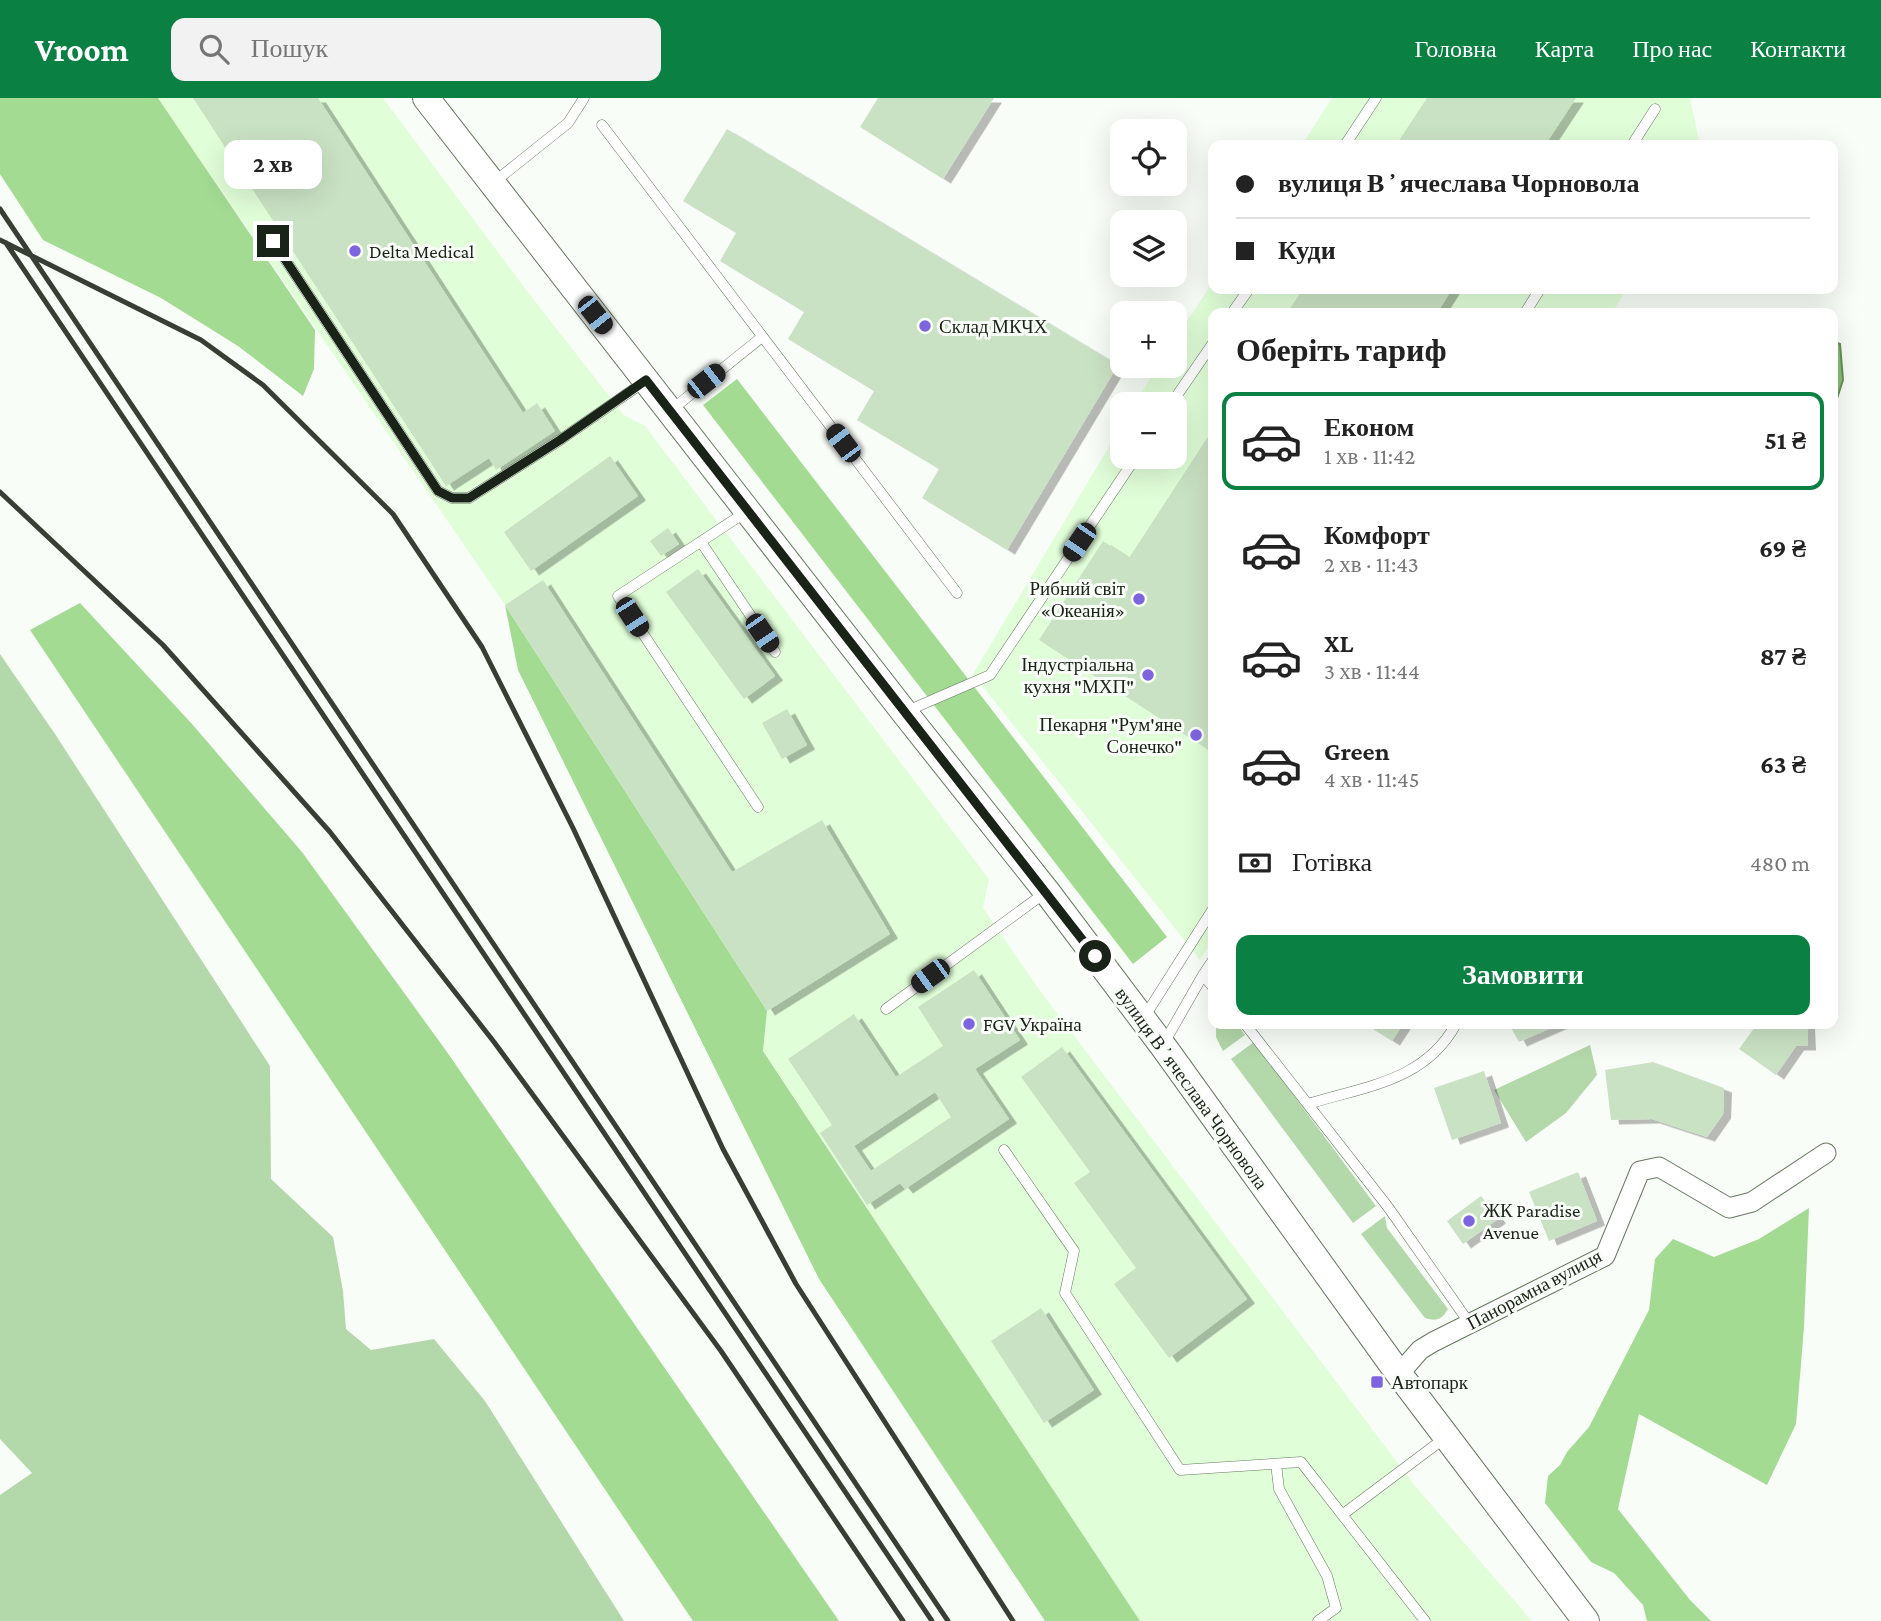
<!DOCTYPE html>
<html lang="uk">
<meta charset="utf-8">
<style>
body{margin:0;font-family:"Crimson Pro",serif;background:#f2f2f2;color:#222;height:100vh;display:flex;flex-direction:column;font-size:26px;white-space:nowrap}
*{box-sizing:border-box;margin:0}
p{font-size:23px;color:#767676}
.icon{flex:none;width:38px;height:38px;fill:none;stroke:currentColor;stroke-width:2;stroke-linecap:round;stroke-linejoin:round}
.map{position:relative;flex:1;overflow:hidden}
.drawer{position:absolute;left:1208px;top:210px;width:630px;height:721px;display:flex;flex-direction:column;background:#fff;border-radius:14px;box-shadow:0 7px 28px #0002}
.drawer>*{flex:none}
.hud{position:absolute;left:1208px;top:42px;width:630px;height:154px;border-radius:14px;box-shadow:0 7px 28px #0002;display:grid;align-content:center;height:154px;padding:0 28px;background:#fff}
.buttons{position:absolute;left:1110px;top:21px;display:grid;gap:14px}
.buttons a{display:grid;place-items:center;width:77px;height:77px;border-radius:14px;background:#fff;box-shadow:0 7px 28px #0002;font-size:35px}
.end{position:absolute;width:32px;height:32px;margin:-16px;border:9px solid #1a2318;background:#fff;box-shadow:0 0 0 4px #fff}
.from{border-radius:50%}
.bubble{position:absolute;height:49px;border-radius:14px;background:#fff;box-shadow:0 7px 28px #0002;font-size:23px;font-weight:700;line-height:49px;text-align:center}
.car{position:absolute;width:21px;height:42px;margin:-21px -10px;border-radius:9px;box-shadow:0 0 5px 2px #0007;background:linear-gradient(#222 24%,#8ab4d8 0 40%,#222 0 76%,#8ab4d8 0 86%,#222 0)}
.hud b{display:flex;align-items:center;gap:24px;height:66px;font-size:26px}
.hud b+b{border-top:2px solid #e0e0e0}
.hud i{width:18px;height:18px;background:#222}
ul{padding:0;list-style:none}
li{display:flex;align-items:center;gap:21px;height:98px;margin:0 14px 10px;padding:0 14px;border:4px solid transparent;border-radius:14px}
li div{flex:1}
li b{display:block;font-size:26px}
li em{font-style:normal;font-weight:700}
li.active{border-color:#0b8043}
li>.icon{width:63px;height:63px;stroke-width:1.5}
h2{padding:0 28px;font-size:32px;line-height:84px}
.pay{display:flex;align-items:center;gap:18px;height:77px;padding:0 28px;font-size:26px}
.pay p{margin-inline-start:auto}
.cta{display:flex;gap:14px;margin-top:auto;padding:14px 28px}
.cta a{flex:1;height:80px;border-radius:14px;background:#0b8043;color:#fff;font-size:28px;font-weight:700;line-height:80px;text-align:center}
header{display:flex;align-items:center;gap:42px;box-sizing:border-box;height:98px;padding:0 35px;background:#0b8043;color:#fff}
header strong{font-size:33px}
nav{display:flex;gap:38px;margin-inline-start:auto;font-size:24px}
.search{width:490px;height:63px;background:#f2f2f2;display:flex;align-items:center;gap:18px;box-sizing:border-box;padding:0 24px;border-radius:14px;color:#767676;font-size:26px}
.map>svg:first-child{display:block}
</style>
<header>
<strong>Vroom</strong>
<div class="search"><svg class="icon" aria-label="search" viewBox="0 0 24 24"><circle cx="10" cy="10" r="6"/><path d="M15 15l6 6"/></svg>Пошук</div>
<nav><a>Головна</a><a>Карта</a><a>Про нас</a><a>Контакти</a></nav>
</header>
<div class="map">
<svg width="1881" height="1523" viewBox="0 0 1881 1523">
<defs>
<filter id="shadow"><feDropShadow dx="8" dy="4.5" stdDeviation="0" flood-color="#0004"/></filter>
</defs>
<rect width="100%" height="100%" fill="#f9fdf7"/>
<!-- built -->
<path fill="#e0fed8" d="M158,0H383L527,193L624,317L645,328L989,781L983,810L1041,894L1416,1389L1532,1523H1140L763,952L767,913L505,507Z
M1332,0H1690L1700,47H1302Z
M1213,184V191H1627L1612,215H1213V841L1200,862L973,576L1122,327V359H1174V306H1134L1158,268H1174V243Z"/>
<!-- green -->
<path fill="#b3d8a9" d="M0,556L55,636L270,968L271,1081L333,1139L343,1193L346,1231L371,1252L434,1241L485,1303L624,1523H0V1397L32,1375L0,1341Z
M1216,926H1237L1245,937L1223,953L1216,939Z
M1254,944L1376,1108L1353,1125L1231,961Z
M1590,947L1597,977L1566,1015L1526,1044L1494,992Z
M1385,1118L1387,1130L1448,1211C1442,1221 1437,1224 1425,1220L1361,1136Z"/>
<!-- forest -->
<path fill="#a3db93" d="M0,0H158L315,232L314,271L303,298L238,248L161,200L43,142L0,76Z
M737,281L1167,839L1133,866L703,307Z
M80,505L192,626L302,754L447,954L839,1523H693L30,532Z
M505,507L767,913L763,953L1140,1523H1045L819,1181L518,572Z
M1809,1110L1804,1229L1796,1326L1767,1387L1639,1316L1618,1411L1690,1502L1711,1523H1647L1643,1507L1614,1475L1591,1464L1545,1405L1548,1378L1560,1367L1567,1354L1589,1329L1649,1212L1655,1161L1673,1141L1714,1159L1759,1141Z"/>
<!-- water -->
<path fill="#87be77" stroke="#66905a" stroke-width="2" d="M1832,243L1840,246L1843,282L1832,316Z"/>
<!-- building -->
<path fill="#cae2c4" fill-rule="evenodd" filter="url(#shadow)" d="M193,0H318L523,315L537,305L555,333L496,372L489,360L446,388Z
M878,0H994L943,81L860,29Z
M1427,0H1576L1545,47H1396Z
M727,31L1118,267L1007,452L922,400L939,371L857,322L874,293L788,241L804,214L720,163L736,135L683,103Z
M1303,191H1452L1437,215H1287Z
M1213,331V655L1039,542L1103,443L1129,460Z
M610,358L638,398L531,473L504,434Z
M668,430L679,446L661,458L650,443Z
M698,471L775,578L744,601L666,494Z
M543,482L732,774L822,722L890,836L767,913L505,507Z
M787,611L807,647L782,661L762,625Z
M974,872L1020,942L975,971L1009,1021L905,1091L900,1085L867,1107L820,1035L832,1027L788,961L854,916L896,979L943,948L918,909ZM935,994L951,1019L871,1073L854,1048Z
M1365,926H1403L1392,943Z
M1509,926H1560L1519,944Z
M1757,926H1807L1808,948H1796L1776,977L1739,951Z
M1062,949L1247,1201L1169,1260L1114,1186L1136,1170L1074,1085L1090,1074L1021,979Z
M1653,964L1724,990L1723,1016L1707,1039L1652,1021L1611,1022L1605,972Z
M1484,973L1501,1025L1452,1042L1434,990Z
M1578,1074L1597,1123L1549,1143L1529,1094Z
M1481,1098L1498,1121L1463,1146L1447,1123Z
M1041,1210L1094,1292L1044,1325L991,1243Z"/>
<g fill="none" stroke-linecap="round" stroke-linejoin="round">
<defs>
<path id="service" d="M602,27L957,495
M1345,47L1376,0
M1632,47L1655,11
M493,85L568,25L584,0
M273,143L438,393L452,400H469L560,342L644,284
M1232,215L1249,191
M1525,215L1540,191
M1171,306L1213,245
M670,313L762,239
M746,414L618,498L758,709
M701,444L775,554
M907,613L990,577L1136,359
M1203,877L1213,862
M886,911L1046,794
M1145,918L1213,811
M1245,926L1388,1109L1470,1226
M1164,945L1203,877L1213,889
M1308,1006C1366,988 1425,983 1456,926
M1004,1052L1074,1153L1065,1195L1180,1372L1301,1364L1425,1523
M1276,1366L1279,1391L1327,1478L1336,1510L1318,1523
M1342,1417L1446,1339"/>
<path id="minor" d="M1399,1276L1420,1252L1433,1244L1605,1158L1640,1073L1659,1069L1729,1110L1752,1104L1826,1055"/>
<path id="secondary" d="M426,0L904,614L1047,794L1163,948L1399,1276L1586,1523"/>
</defs>
<!-- service casing -->
<use href="#service" stroke="#64795e" stroke-width="11"/>
<!-- minor casing -->
<use href="#minor" stroke="#64795e" stroke-width="21"/>
<!-- secondary casing -->
<use href="#secondary" stroke="#64795e" stroke-width="28"/>
<!-- service -->
<use href="#service" stroke="#fff" stroke-width="10"/>
<!-- minor -->
<use href="#minor" stroke="#fff" stroke-width="19"/>
<!-- secondary -->
<use href="#secondary" stroke="#fff" stroke-width="26"/>
<!-- rail -->
<path stroke="#373f35" stroke-width="5" d="M0,111L948,1523
M0,142L201,242L263,287L393,416L482,549L573,730L723,1051L796,1186L1013,1523
M6,145L932,1523
M0,394L163,547L330,734L494,944L721,1253L903,1523"/>
</g>
<g fill="none" stroke-linecap="round" stroke-linejoin="round">
<!-- route -->
<path stroke="#1a2318" stroke-width="9" d="M273,143L438,393L452,400H469L560,342L646,282L1095,858"/>
</g>
<!-- markers -->
<g fill="#7e65e0" stroke="#f9fdf7" stroke-width="2.5">
<circle cx="355" cy="153" r="7"/>
<circle cx="925" cy="228" r="7"/>
<circle cx="1139" cy="501" r="7"/>
<circle cx="1148" cy="577" r="7"/>
<circle cx="1196" cy="637" r="7"/>
<circle cx="969" cy="926" r="7"/>
<circle cx="1469" cy="1123" r="7"/>
<rect x="1370" y="1277" width="14" height="14" rx="3.5"/>
</g>
<g text-anchor="middle" stroke-width="6" stroke-linejoin="round" paint-order="stroke">
<!-- poi labels -->
<g font-size="19" fill="#1a2318" stroke="#f9fdf7" text-anchor="start">
<text x="369" y="160">Delta Medical</text>
<text x="939" y="235">Склад МКЧХ</text>
<text x="1125" y="497" text-anchor="end">Рибний світ<tspan x="1125" dy="22">«Океанія»</tspan></text>
<text x="1134" y="573" text-anchor="end">Індустріальна<tspan x="1134" dy="22">кухня "МХП"</tspan></text>
<text x="1182" y="633" text-anchor="end">Пекарня "Рум'яне<tspan x="1182" dy="22">Сонечко"</tspan></text>
<text x="983" y="933">FGV Україна</text>
<text x="1483" y="1119">ЖК Paradise<tspan x="1483" dy="22">Avenue</tspan></text>
<text x="1391" y="1291">Автопарк</text>
</g>
<!-- street labels -->
<g font-size="19" fill="#1a2318" stroke="#f9fdf7">
<text transform="translate(1192 990) rotate(54)" y="7">вулиця Вʼячеслава Чорновола</text>
<text transform="translate(1534 1191) rotate(-28)" y="7">Панорамна вулиця</text>
</g>
</g>
</svg>
<div class="buttons">
<a><svg class="icon" aria-label="locate" viewBox="0 0 24 24"><circle cx="12" cy="12" r="6"/><path d="M12 2v4M12 18v4M2 12h4M18 12h4"/></svg></a>
<a><svg class="icon" aria-label="layers" viewBox="0 0 24 24"><path d="M12 4l9 5-9 5-9-5zM3 14l9 5 9-5"/></svg></a>
<a>+</a>
<a>−</a>
</div>
<i class="end from" style="left:1095px;top:858px"></i>
<i class="end" style="left:273px;top:143px"></i>
<div class="bubble" style="left:224px;top:42px;width:98px">2 хв</div>
<i class="car" style="left:595px;top:217px;rotate:142deg"></i>
<i class="car" style="left:706px;top:283px;rotate:52deg"></i>
<i class="car" style="left:843px;top:345px;rotate:323deg"></i>
<i class="car" style="left:1079px;top:444px;rotate:214deg"></i>
<i class="car" style="left:632px;top:519px;rotate:147deg"></i>
<i class="car" style="left:762px;top:535px;rotate:146deg"></i>
<i class="car" style="left:930px;top:878px;rotate:234deg"></i>
<div class="hud">
<b><i class="from"></i>вулиця Вʼячеслава Чорновола</b>
<b><i></i>Куди</b>
</div>
<section class="drawer">
<h2>Оберіть тариф</h2>
<ul>
<li class="active"><svg class="icon" aria-label="car" viewBox="0 0 24 24"><path d="M5 17H2v-5l4-1 3-4h7l3 4 3 1v5h-3M9 17h6M6 11h13"/><circle cx="7" cy="17" r="2"/><circle cx="17" cy="17" r="2"/></svg><div><b>Економ</b><p>1 хв · 11:42</p></div><em>51 ₴</em></li>
<li><svg class="icon" aria-label="car" viewBox="0 0 24 24"><path d="M5 17H2v-5l4-1 3-4h7l3 4 3 1v5h-3M9 17h6M6 11h13"/><circle cx="7" cy="17" r="2"/><circle cx="17" cy="17" r="2"/></svg><div><b>Комфорт</b><p>2 хв · 11:43</p></div><em>69 ₴</em></li>
<li><svg class="icon" aria-label="car" viewBox="0 0 24 24"><path d="M5 17H2v-5l4-1 3-4h7l3 4 3 1v5h-3M9 17h6M6 11h13"/><circle cx="7" cy="17" r="2"/><circle cx="17" cy="17" r="2"/></svg><div><b>XL</b><p>3 хв · 11:44</p></div><em>87 ₴</em></li>
<li><svg class="icon" aria-label="car" viewBox="0 0 24 24"><path d="M5 17H2v-5l4-1 3-4h7l3 4 3 1v5h-3M9 17h6M6 11h13"/><circle cx="7" cy="17" r="2"/><circle cx="17" cy="17" r="2"/></svg><div><b>Green</b><p>4 хв · 11:45</p></div><em>63 ₴</em></li>
</ul>
<div class="pay"><svg class="icon" aria-label="cash" viewBox="0 0 24 24"><path d="M3 7h18v10H3z"/><circle cx="12" cy="12" r="2"/></svg>Готівка<p>480 m</p></div>
<div class="cta"><a>Замовити</a></div>
</section>
</div>
